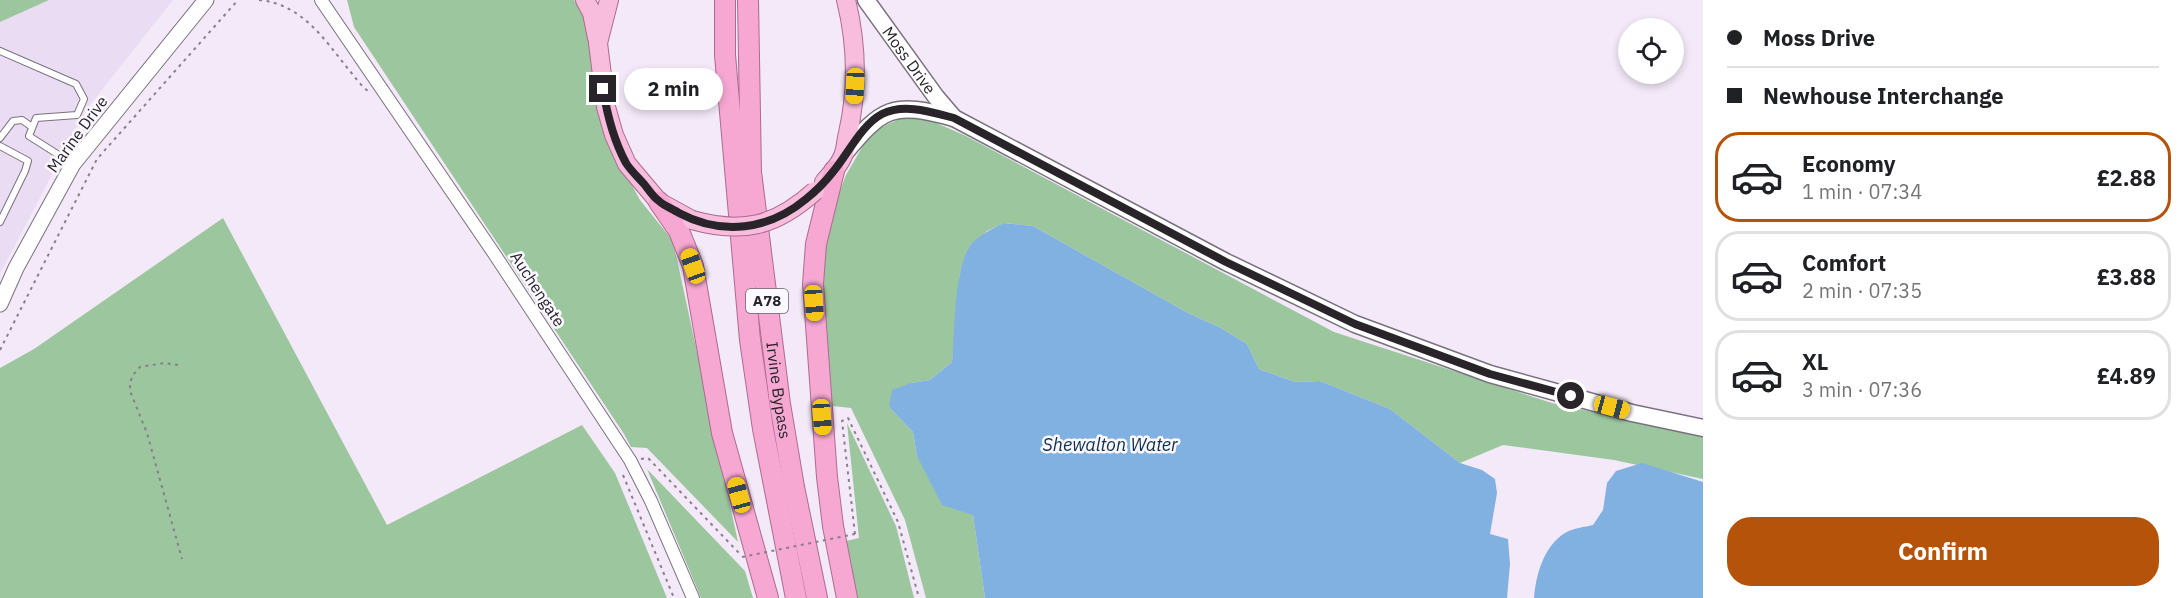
<!DOCTYPE html>
<meta charset="utf-8">
<style>
body{margin:0;font-family:"IBM Plex Sans",sans-serif;background:#f2f2f2;color:#202124;height:100vh;display:flex;flex-direction:column;font-size:22px;white-space:nowrap}
*{box-sizing:border-box;margin:0}
p{font-size:20px;color:#757577}
.icon{flex:none;width:33px;height:33px;fill:none;stroke:currentColor;stroke-width:2;stroke-linecap:round;stroke-linejoin:round}
.map{position:relative;flex:1;overflow:hidden}
.drawer{display:flex;flex-direction:column;background:#fff;width:480px}
.drawer>*{flex:none}
.banner{display:grid;align-content:center;height:132px;padding:0 24px;background:#fff}
.buttons{position:absolute;left:1618px;top:18px;display:grid;gap:12px}
.buttons a{display:grid;place-items:center;width:66px;height:66px;border-radius:50%;background:#fff;box-shadow:0 3px 9px #0003;font-size:30px}
.end{position:absolute;width:27px;height:27px;margin:-14px;border:8px solid #28242a;background:#fff;box-shadow:0 0 0 3px #fff}
.from{border-radius:50%}
.bubble{position:absolute;height:42px;border-radius:21px;background:#fff;box-shadow:0 3px 9px #0003;font-size:20px;font-weight:700;line-height:42px;text-align:center}
.car{position:absolute;width:18px;height:36px;margin:-18px -9px;border-radius:8px;box-shadow:0 0 4px 2px #0007;background:linear-gradient(#f5c518 24%,#345 0 40%,#f5c518 0 76%,#345 0 86%,#f5c518 0)}
.banner b{display:flex;align-items:center;gap:21px;height:57px;font-size:22px}
.banner b+b{border-top:2px solid #e0e0e0}
.banner i{width:15px;height:15px;background:#202124}
ul{padding:0;list-style:none}
li{display:flex;align-items:center;gap:18px;height:90px;margin:0 12px 9px;padding:0 12px;border:3px solid #e0e0e0;border-radius:24px}
li div{flex:1}
li b{display:block;font-size:22px}
li em{font-style:normal;font-weight:700}
li.active{border-color:#b45309}
li>.icon{width:54px;height:54px;stroke-width:1.5}
.button{display:flex;gap:12px;margin-top:auto;padding:12px 24px}
.button a{flex:1;height:69px;border-radius:24px;background:#b45309;color:#fff;font-size:24px;font-weight:700;line-height:69px;text-align:center}
main{display:flex;flex:1;min-height:0}
.map>svg:first-child{display:block}
</style>
<main>
<div class="map">
<svg width="1703" height="598" viewBox="0 0 1703 598">
<rect width="100%" height="100%" fill="#f3e9f8"/>
<!-- built -->
<path fill="#eadcf2" d="M49,0H173L85,111L0,274V22Z"/>
<!-- green -->
<path fill="#9cc69e" d="M0,0H49L0,22Z
M347,0H574L586,17L604,133L640,200L673,241L738,542L647,448L631,447L624,434L354,27Z
M901,118H925L966,136L1334,332L1552,403L1703,436V479L1614,460L1503,445L1460,463L1390,409L1320,381L1295,382L1259,369L1247,344L1221,328L1188,313L1033,226L1005,223L987,231L968,249L960,273L952,362L930,380L911,383L889,407L913,432L917,456L973,515L985,598H926L905,520L851,408L833,406L818,279L824,233L846,175L864,144L880,128Z
M223,218L387,525L582,425L615,473L667,598H0V368L34,349Z
M847,423L896,526L914,598H857L846,541L859,538Z
M647,469L745,571L753,598H701Z"/>
<!-- water -->
<path fill="#80b1e0" d="M1004,223L1033,226L1188,313L1221,328L1247,344L1259,369L1295,382L1320,381L1390,409L1460,463L1482,470L1495,479L1497,493L1490,534L1508,539L1510,564L1507,598H985L973,515L942,505L917,456L913,432L889,407L892,390L911,383L930,380L952,362C955,330 954,279 967,251C974,237 992,229 1004,223Z
M1642,463L1703,482V598H1534C1536,574 1544,546 1565,533C1573,528 1585,527 1593,525L1603,510L1607,483L1616,471Z"/>
<g fill="none" stroke-linecap="round" stroke-linejoin="round">
<defs>
<path id="service" d="M0,51L76,84L84,99L77,115L36,118L29,136L73,164
M0,138L13,121L22,120L32,127
M0,146L28,161L25,171L0,222"/>
<path id="minor" d="M321,0L495,255L630,460L651,501L693,598"/>
<path id="tertiary" d="M0,304L16,268L73,164L206,0"/>
<g id="secondary">
<path id="s1" d="M866,0L936,97L954,118"/>
<path d="M843,155C883,107 892,101 954,118L1226,262L1355,324L1490,374L1632,413L1703,428"/>
</g>
<path id="primary" d="M585,0L592,13L597,38
M609,0L598,43L606,107L614,135L627,164L659,202L692,220
M824,182C831,174 839,166 843,156C846,149 846,140 848,133C858,88 857,44 846,0"/>
<g id="trunk">
<path d="M725,0V55L750,340L763,429L796,598"/>
<path id="s2" d="M748,0L751,172L780,404L794,487L817,598"/>
<path d="M834,171L816,244L813,284L827,477L833,526L847,598"/>
<path d="M659,202L679,231L693,266L722,433L768,598"/>
</g>
</defs>
<!-- service casing -->
<use href="#service" stroke="#7a717e" stroke-width="8"/>
<!-- minor casing -->
<use href="#minor" stroke="#7a717e" stroke-width="14"/>
<!-- tertiary casing -->
<use href="#tertiary" stroke="#7a717e" stroke-width="17"/>
<!-- secondary casing -->
<use href="#secondary" stroke="#7a717e" stroke-width="19"/>
<!-- primary casing -->
<use href="#primary" stroke="#ac6b90" stroke-width="20"/>
<!-- trunk casing -->
<use href="#trunk" stroke="#ac6b90" stroke-width="22"/>
<!-- path -->
<path stroke="#87808a" stroke-width="2" stroke-dasharray="3 4.5" stroke-linecap="butt" d="M259,0C302,4 324,39 349,70C355,77 361,86 368,91
M0,350L97,159L238,0
M178,365L164,363L140,367L133,375L130,383V391L147,433L182,559
M641,459L648,458L739,553
M623,475L674,598
M855,534L842,421L848,418L898,522L919,598"/>
<!-- service -->
<use href="#service" stroke="#fff" stroke-width="6"/>
<!-- minor -->
<use href="#minor" stroke="#fff" stroke-width="12"/>
<!-- tertiary -->
<use href="#tertiary" stroke="#fff" stroke-width="15"/>
<!-- secondary -->
<use href="#secondary" stroke="#fff" stroke-width="16"/>
<!-- primary -->
<use href="#primary" stroke="#f8bddd" stroke-width="18"/>
<!-- trunk -->
<use href="#trunk" stroke="#f6a7d2" stroke-width="20"/>
<defs>
<path id="primary-bridge" d="M692,220C742,234 775,227 815,191"/>
</defs>
<!-- primary-bridge casing -->
<use href="#primary-bridge" stroke="#ac6b90" stroke-width="20" stroke-linecap="butt"/>
<!-- path-bridge -->
<path stroke="#87808a" stroke-width="2" stroke-dasharray="3 4.5" stroke-linecap="butt" d="M742,557L855,534"/>
<!-- primary-bridge -->
<use href="#primary-bridge" stroke="#f8bddd" stroke-width="18"/>
</g>
<g fill="none" stroke-linecap="round" stroke-linejoin="round">
<!-- route -->
<path stroke="#28242a" stroke-width="8" d="M603,89C607,114 614,141 626,163C631,171 638,177 644,184C649,190 653,197 659,201C664,206 673,209 679,213C722,236 769,230 806,199C816,191 825,182 832,173C847,156 861,125 882,114C904,103 931,112 954,118L1226,262L1355,324L1490,374L1571,396"/>
</g>
<g text-anchor="middle" stroke-width="5" stroke-linejoin="round" paint-order="stroke">
<!-- shield labels -->
<rect fill="#fcf8ff" stroke="#68646a" stroke-width="1.5" x="746" y="289" width="42" height="24" rx="4.5"/>
<g font-size="15" font-weight="bold" fill="#28242a">
<text x="767" y="306">A78</text>
</g>
<!-- street labels -->
<g font-size="16" fill="#28242a" stroke="#fcf8ff">
<text dy="6" stroke="none"><textPath href="#s1" startOffset="74">Moss Drive</textPath></text>
<text transform="translate(77 134) rotate(-54)" y="6">Marine Drive</text>
<text transform="translate(538 289) rotate(57)" y="6">Auchengate</text>
<text dy="6" stroke="none"><textPath href="#s2" startOffset="392">Irvine Bypass</textPath></text>
</g>
<!-- water labels -->
<g font-size="18" font-style="italic" fill="#0b2f4e" stroke="#fcf8ff">
<text x="1110" y="451">Shewalton Water</text>
</g>
</g>
</svg>
<div class="buttons">
<a><svg class="icon" aria-label="locate" viewBox="0 0 24 24"><circle cx="12" cy="12" r="6"/><path d="M12 2v4M12 18v4M2 12h4M18 12h4"/></svg></a>
</div>
<i class="end from" style="left:1571px;top:396px"></i>
<i class="end" style="left:603px;top:89px"></i>
<div class="bubble" style="left:624px;top:68px;width:99px">2 min</div>
<i class="car" style="left:855px;top:86px;rotate:183deg"></i>
<i class="car" style="left:693px;top:266px;rotate:340deg"></i>
<i class="car" style="left:814px;top:303px;rotate:176deg"></i>
<i class="car" style="left:1612px;top:407px;rotate:105deg"></i>
<i class="car" style="left:822px;top:417px;rotate:176deg"></i>
<i class="car" style="left:739px;top:495px;rotate:345deg"></i>
</div>
<section class="drawer">
<div class="banner">
<b><i class="from"></i>Moss Drive</b>
<b><i></i>Newhouse Interchange</b>
</div>
<ul>
<li class="active"><svg class="icon" aria-label="car" viewBox="0 0 24 24"><path d="M5 17H2v-5l4-1 3-4h7l3 4 3 1v5h-3M9 17h6M6 11h13"/><circle cx="7" cy="17" r="2"/><circle cx="17" cy="17" r="2"/></svg><div><b>Economy</b><p>1 min · 07:34</p></div><em>£2.88</em></li>
<li><svg class="icon" aria-label="car" viewBox="0 0 24 24"><path d="M5 17H2v-5l4-1 3-4h7l3 4 3 1v5h-3M9 17h6M6 11h13"/><circle cx="7" cy="17" r="2"/><circle cx="17" cy="17" r="2"/></svg><div><b>Comfort</b><p>2 min · 07:35</p></div><em>£3.88</em></li>
<li><svg class="icon" aria-label="car" viewBox="0 0 24 24"><path d="M5 17H2v-5l4-1 3-4h7l3 4 3 1v5h-3M9 17h6M6 11h13"/><circle cx="7" cy="17" r="2"/><circle cx="17" cy="17" r="2"/></svg><div><b>XL</b><p>3 min · 07:36</p></div><em>£4.89</em></li>
</ul>
<div class="button"><a>Confirm</a></div>
</section>
</main>
